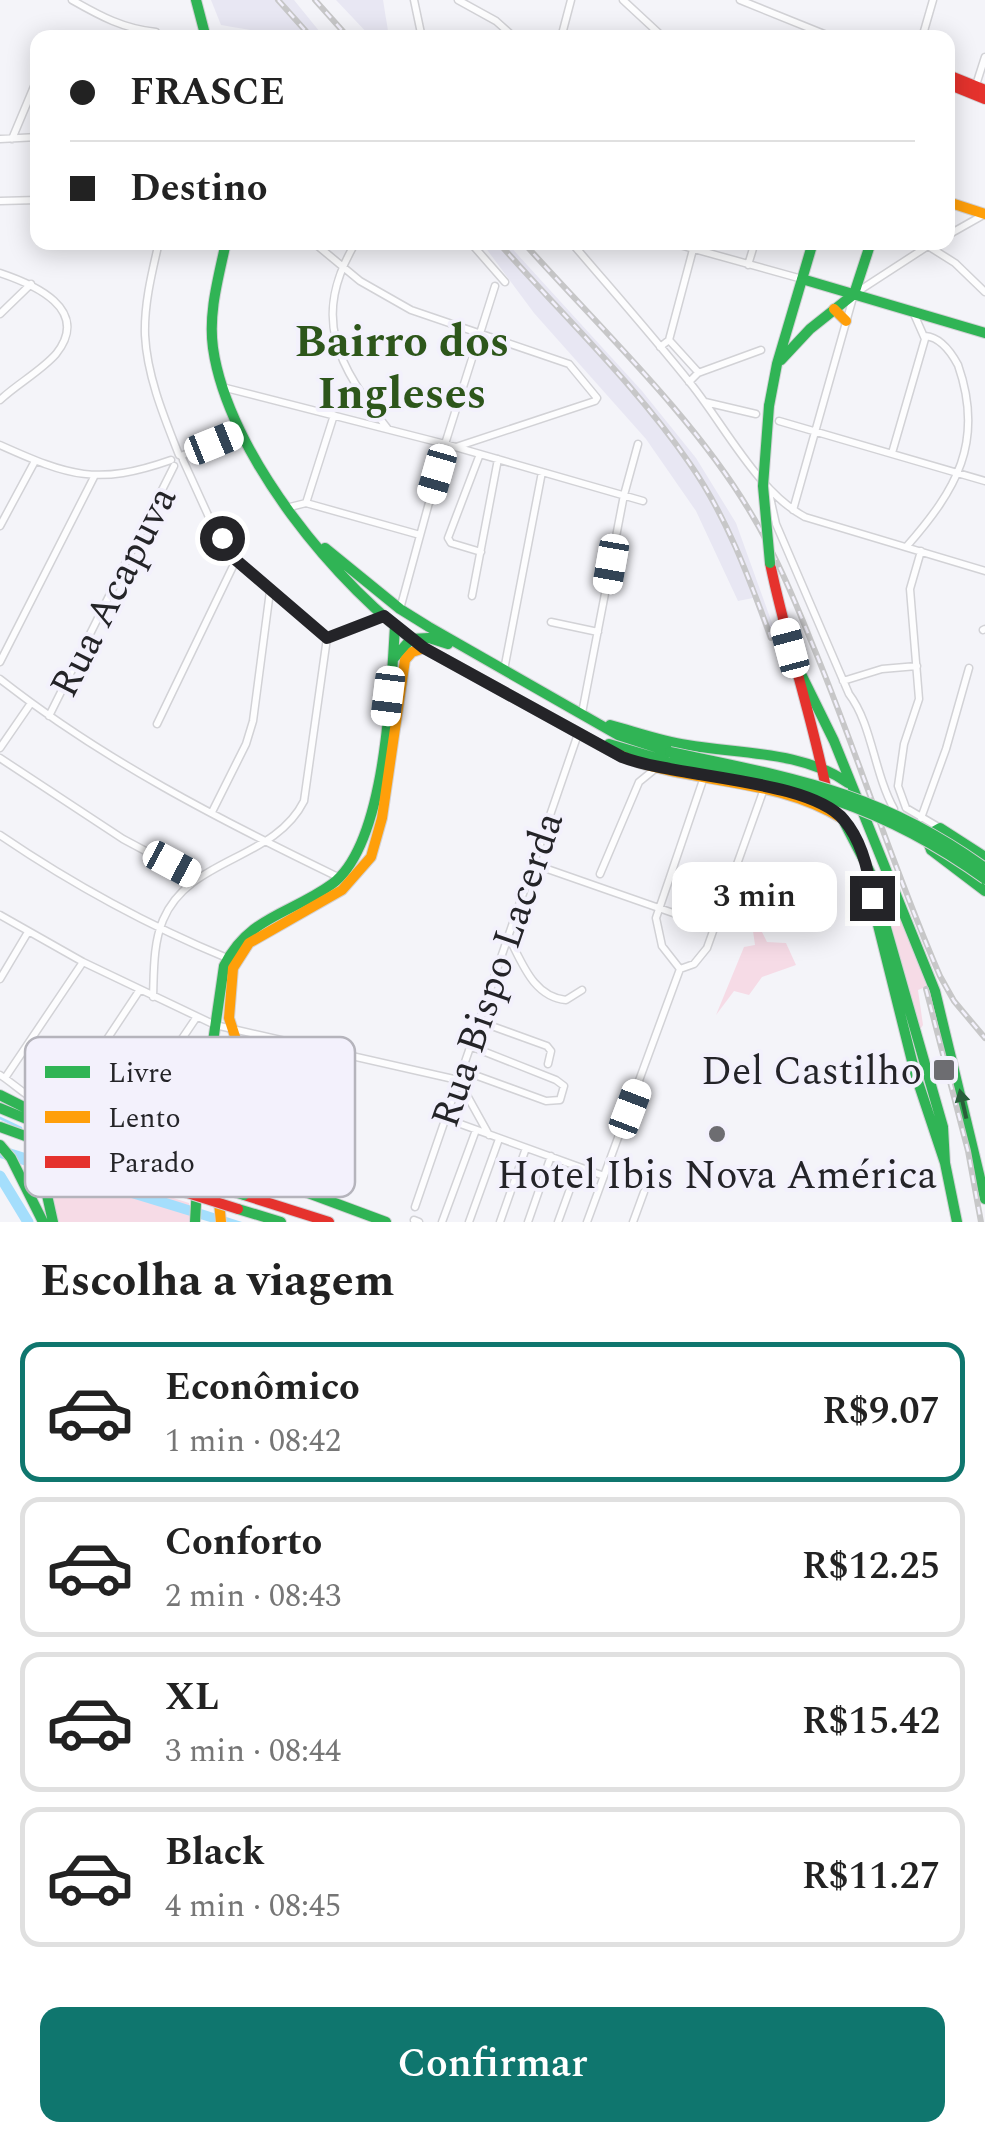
<!DOCTYPE html>
<html lang="pt">
<meta charset="utf-8">
<style>
body{margin:0;font-family:Spectral,serif;background:#f6f6f6;color:#222;height:100vh;display:flex;flex-direction:column;font-size:38px;white-space:nowrap}
*{box-sizing:border-box;margin:0}
p{font-size:32px;color:#767676}
.icon{flex:none;width:55px;height:55px;fill:none;stroke:currentColor;stroke-width:2;stroke-linecap:round;stroke-linejoin:round}
.map{position:relative;height:1222px;overflow:hidden}
.sheet{display:flex;flex-direction:column;background:#fff;flex:1}
.sheet>*{flex:none}
.top-card{position:absolute;left:30px;top:30px;width:925px;height:220px;border-radius:20px;box-shadow:0 5px 25px #0003;display:grid;align-content:center;height:220px;padding:0 40px;background:#fff}
.end{position:absolute;width:45px;height:45px;margin:-22px;border:12px solid #242428;background:#fff;box-shadow:0 0 0 5px #fff}
.from{border-radius:50%}
.bubble{position:absolute;height:70px;border-radius:20px;background:#fff;box-shadow:0 5px 25px #0003;font-size:32px;font-weight:600;line-height:70px;text-align:center}
.car{position:absolute;width:30px;height:60px;margin:-30px -15px;border-radius:12px;box-shadow:0 0 8px 2px #0007;background:linear-gradient(#fff 24%,#345 0 40%,#fff 0 76%,#345 0 86%,#fff 0)}
.top-card b{display:flex;align-items:center;gap:35px;height:95px;font-size:38px}
.top-card b+b{border-top:2px solid #e0e0e0}
.top-card i{width:25px;height:25px;background:#222}
ul{padding:0;list-style:none}
li{display:flex;align-items:center;gap:30px;height:140px;margin:0 20px 15px;padding:0 20px;border:5px solid #e0e0e0;border-radius:20px}
li div{flex:1}
li b{display:block;font-size:38px}
li em{font-style:normal;font-weight:600}
li.active{border-color:#0f766e}
li>.icon{width:90px;height:90px;stroke-width:1.5}
h2{padding:0 40px;font-size:45px;line-height:120px}
.cta{display:flex;gap:20px;margin-top:auto;padding:20px 40px}
.cta a{flex:1;height:115px;border-radius:20px;background:#0f766e;color:#fff;font-size:40px;font-weight:600;line-height:115px;text-align:center}
.map>svg:first-child{display:block}
</style>
<div class="map">
<svg width="985" height="1222" viewBox="0 0 985 1222">
<rect width="100%" height="100%" fill="#f4f4f9"/>
<!-- built -->
<path fill="#e8e7f3" d="M211,0H294L324,37H290L221,25Z
M336,0H383L389,37H371Z
M482,243H507L642,391L696,458L736,523L777,637L768,640L753,598L738,601L696,511L646,439L534,313Z"/>
<!-- green -->
<path fill="#f6dbe6" d="M878,873L883,874L928,986L918,990L923,1025L919,1031Z
M759,909L761,930L767,942L786,943L796,965L762,977L749,995L734,991L716,1015L744,947L755,945L753,931Z
M82,1169L189,1203L190,1222H58L50,1192L58,1178Z"/>
<!-- water -->
<path fill="#a4defc" d="M0,1145L242,1222H210L0,1158Z"/>
<g fill="none" stroke-linecap="round" stroke-linejoin="round">
<!-- stream -->
<path stroke="#a4defc" stroke-width="2.5" d="M0,1118L21,1128"/>
<!-- river -->
<path stroke="#a4defc" stroke-width="11" d="M0,1176L28,1222"/>
<defs>
<path id="street" d="M72,0C100,16 124,29 156,32L159,38
M414,0L422,38
M458,0L496,21L515,38
M623,0L664,38
M740,0L834,38
M190,38L204,34
M561,38L571,0
M922,38L933,0
M976,85L985,57
M0,139L38,137
M12,139L38,77
M0,201L38,200
M948,235L985,214
M159,242C152,272 144,304 145,335C147,376 164,417 179,455
M313,242L360,281L411,310L569,364L597,398L595,401L456,447
M356,242C310,318 338,366 388,429
M470,242L505,282
M571,242C611,289 652,335 691,384C724,425 758,492 805,517L985,571
M669,242L802,279
M928,246L955,263L985,292
M748,265L755,242
M0,273C33,284 92,309 56,354C41,371 17,384 0,400
M0,314L31,284
M669,340L698,372
M660,347L669,340L695,242
M689,382L698,373L761,350
M226,388L445,444L643,501
M705,402L756,414
M779,421L985,481
M0,445C69,476 97,486 171,460
M892,453L925,339L914,314
M480,454L448,538L451,543L481,552
M181,456L240,432
M183,460L208,515L236,560L327,638
M769,493L776,524L849,694C872,724 874,773 894,809
M306,503L420,535
M286,508L306,503L334,415
M793,510L854,294L934,242
M0,526L35,461
M907,546C956,490 985,442 958,365C951,352 940,337 925,336
M921,551L910,589L919,699L904,744L898,786L906,808L940,828
M472,596L498,459
M400,609L445,444L495,286
M551,622L598,632
M983,630L985,629
M327,638L385,616
M0,662L94,477
M504,670L542,472
M0,679C103,760 220,820 338,877
M843,681L882,669L917,666
M582,713L624,495L638,444
M49,716L174,466
M157,724L236,560
M0,748L31,703
M0,758L123,839L196,878
M212,812L246,744L253,721L270,591
M921,818L946,749L969,668
M0,835C72,884 147,925 227,958
M533,864L716,928
M600,874L639,782L655,769
M0,915L83,962L215,1025L458,1080
M508,936C522,962 533,997 566,1000L582,990
M680,969L694,964L707,948L765,786
M680,969L662,946L656,918L704,777
M0,979L28,932
M153,997C154,972 153,944 163,920C189,857 274,861 304,801L327,638
M478,1021L547,1046L551,1051L548,1064
M461,1070L546,1101L560,1100L564,1086L556,1080L470,1046
M0,1075C18,1086 41,1112 62,1107L139,991
M5,1078L83,962
M459,1081L489,1135
M444,1118L604,1176
M119,1132L196,1018
M415,1207L578,734
M414,1220L419,1222
M442,1222L476,1130
M469,1222L499,1139
M500,1222L526,1148
M528,1222L551,1156
M558,1222L578,1167
M587,1222L680,969
M633,1222L644,1192"/>
<path id="fast" d="M196,0L206,38
M226,242C219,276 208,312 213,348C228,454 338,588 424,648L573,730
M802,279L985,333
M781,360L810,329L854,294L871,242
M769,406L777,364L813,242
M325,548L400,609L429,627L618,735L670,752
M395,657L411,639L429,638L448,644
M802,676L834,741L935,991L985,1199
M610,725C636,732 661,741 687,745C740,754 803,751 848,783
M609,744L670,762
M841,816L870,872L943,1127L945,1163
M985,857L940,828L926,836L931,850L985,891
M875,913L915,1073L945,1163L957,1222
M0,1095C63,1128 127,1153 197,1164
M0,1108L107,1152L158,1168
M0,1127L156,1183
M222,1138C227,1165 254,1171 276,1181
M0,1145L11,1158L43,1222
M212,1179H265
M273,1180L386,1222
M238,1209L281,1222
M53,1222L47,1195L55,1177L74,1168L101,1170
M195,1222L200,1131L224,966C249,916 291,914 332,884C386,844 391,690 395,626"/>
<path id="slow" d="M948,202L985,214
M834,309L846,321
M573,730C598,744 622,759 650,766C717,784 782,782 843,819
M211,1069L217,1062L226,1061L239,1080
M162,1159L181,1151L200,1131
M197,1164L249,1173
M221,1222L214,1152L243,1081L241,1055L229,1018L233,968L249,943L342,890L371,857L382,818L405,660L412,652L424,648"/>
<path id="jam" d="M948,75L985,90
M948,84L985,99
M770,563C786,641 812,715 827,793
M244,1195L329,1222"/>
</defs>
<!-- street casing -->
<use href="#street" stroke="#d2d2d6" stroke-width="9"/>
<!-- fast casing -->
<use href="#fast" stroke="#d2d2d6" stroke-width="12"/>
<!-- slow casing -->
<use href="#slow" stroke="#d2d2d6" stroke-width="12"/>
<!-- jam casing -->
<use href="#jam" stroke="#d2d2d6" stroke-width="12"/>
<!-- street -->
<use href="#street" stroke="#fdfdfe" stroke-width="6"/>
<!-- fast -->
<use href="#fast" stroke="#30b455" stroke-width="10"/>
<!-- slow -->
<use href="#slow" stroke="#ff9f0a" stroke-width="10"/>
<!-- jam -->
<use href="#jam" stroke="#e5322d" stroke-width="10"/>
<defs>
<path id="rail" d="M278,0L312,38
M315,0L349,38
M498,242C562,315 635,384 690,464C727,517 749,578 771,638
M523,242C597,325 693,416 749,510C774,551 793,596 811,641C857,751 892,866 940,976L954,1001L985,1038
M926,989L968,1151L981,1222"/>
</defs>
<!-- rail casing -->
<use href="#rail" stroke="#c7c7c8" stroke-width="6"/>
<!-- rail -->
<use href="#rail" stroke="#f3f1fc" stroke-width="2.5" stroke-dasharray="8" stroke-linecap="butt"/>
<defs>
<path id="fast-bridge" d="M769,406L763,486L770,563
M670,752C793,778 880,792 985,868
M670,762C793,782 883,805 985,879
M158,1168L244,1195"/>
<path id="jam-bridge" d="M156,1183L238,1209"/>
</defs>
<!-- fast-bridge casing -->
<use href="#fast-bridge" stroke="#d2d2d6" stroke-width="12" stroke-linecap="butt"/>
<!-- jam-bridge casing -->
<use href="#jam-bridge" stroke="#d2d2d6" stroke-width="12" stroke-linecap="butt"/>
<!-- fast-bridge -->
<use href="#fast-bridge" stroke="#30b455" stroke-width="10"/>
<!-- jam-bridge -->
<use href="#jam-bridge" stroke="#e5322d" stroke-width="10"/>
</g>
<!-- one-way arrows -->
<defs><path id="oneway-solid" d="M-6-.8H1V-3.2L6.5 0L1 3.2V.8H-6Z" transform="scale(2.5)"/></defs>
<use fill="#295e3a" href="#oneway-solid" transform="translate(963 1104) rotate(-103)"/>
<g fill="none" stroke-linecap="round" stroke-linejoin="round">
<!-- route -->
<path stroke="#242428" stroke-width="12" d="M222,538L236,560L327,638L384,616L424,648L622,757C676,778 810,779 844,820C862,841 869,872 872,898"/>
</g>
<!-- markers -->
<g fill="#6d6d71" stroke="#f3f1fc" stroke-width="4">
<rect x="932" y="1058" width="24" height="24" rx="5"/>
<circle cx="717" cy="1134" r="10"/>
</g>
<g text-anchor="middle" stroke-width="8" stroke-linejoin="round" paint-order="stroke">
<!-- street labels -->
<g font-size="40" fill="#242428" stroke="#f3f1fc">
<text transform="translate(112 591) rotate(-63)" y="14">Rua Acapuva</text>
<text transform="translate(496 969) rotate(-71)" y="14">Rua Bispo Lacerda</text>
</g>
<!-- poi labels -->
<g font-size="40" fill="#242428" stroke="#f3f1fc" text-anchor="end">
<text x="922" y="1084">Del Castilho</text>
<text x="717" y="1188" text-anchor="middle">Hotel Ibis Nova América</text>
</g>
<!-- quarter labels -->
<g font-size="45" font-weight="bold" fill="#2d561b" stroke="#f3f1fc">
<text x="402" y="356">Bairro dos<tspan x="402" dy="52">Ingleses</tspan></text>
</g>
</g>
<!-- legend -->
<rect x="25" y="1037" width="330" height="160" rx="15" fill="#f3f1fc" stroke="#b5b4bc" stroke-width="2.5"/>
<rect x="45" y="1066" width="45" height="12" fill="#30b455"/>
<rect x="45" y="1111" width="45" height="12" fill="#ff9f0a"/>
<rect x="45" y="1156" width="45" height="12" fill="#e5322d"/>
<g font-size="28" fill="#242428">
<text x="108" y="1082">Livre</text>
<text x="108" y="1127">Lento</text>
<text x="108" y="1172">Parado</text>
</g>
</svg>
<i class="end from" style="left:222px;top:538px"></i>
<i class="end" style="left:872px;top:898px"></i>
<div class="bubble" style="left:672px;top:862px;width:165px">3 min</div>
<i class="car" style="left:214px;top:443px;rotate:68deg"></i>
<i class="car" style="left:437px;top:474px;rotate:196deg"></i>
<i class="car" style="left:611px;top:564px;rotate:190deg"></i>
<i class="car" style="left:790px;top:648px;rotate:345deg"></i>
<i class="car" style="left:388px;top:696px;rotate:187deg"></i>
<i class="car" style="left:172px;top:864px;rotate:118deg"></i>
<i class="car" style="left:630px;top:1109px;rotate:21deg"></i>
<div class="top-card">
<b><i class="from"></i>FRASCE</b>
<b><i></i>Destino</b>
</div>
</div>
<section class="sheet">
<h2>Escolha a viagem</h2>
<ul>
<li class="active"><svg class="icon" aria-label="car" viewBox="0 0 24 24"><path d="M5 17H2v-5l4-1 3-4h7l3 4 3 1v5h-3M9 17h6M6 11h13"/><circle cx="7" cy="17" r="2"/><circle cx="17" cy="17" r="2"/></svg><div><b>Econômico</b><p>1 min · 08:42</p></div><em>R$9.07</em></li>
<li><svg class="icon" aria-label="car" viewBox="0 0 24 24"><path d="M5 17H2v-5l4-1 3-4h7l3 4 3 1v5h-3M9 17h6M6 11h13"/><circle cx="7" cy="17" r="2"/><circle cx="17" cy="17" r="2"/></svg><div><b>Conforto</b><p>2 min · 08:43</p></div><em>R$12.25</em></li>
<li><svg class="icon" aria-label="car" viewBox="0 0 24 24"><path d="M5 17H2v-5l4-1 3-4h7l3 4 3 1v5h-3M9 17h6M6 11h13"/><circle cx="7" cy="17" r="2"/><circle cx="17" cy="17" r="2"/></svg><div><b>XL</b><p>3 min · 08:44</p></div><em>R$15.42</em></li>
<li><svg class="icon" aria-label="car" viewBox="0 0 24 24"><path d="M5 17H2v-5l4-1 3-4h7l3 4 3 1v5h-3M9 17h6M6 11h13"/><circle cx="7" cy="17" r="2"/><circle cx="17" cy="17" r="2"/></svg><div><b>Black</b><p>4 min · 08:45</p></div><em>R$11.27</em></li>
</ul>
<div class="cta"><a>Confirmar</a></div>
</section>
